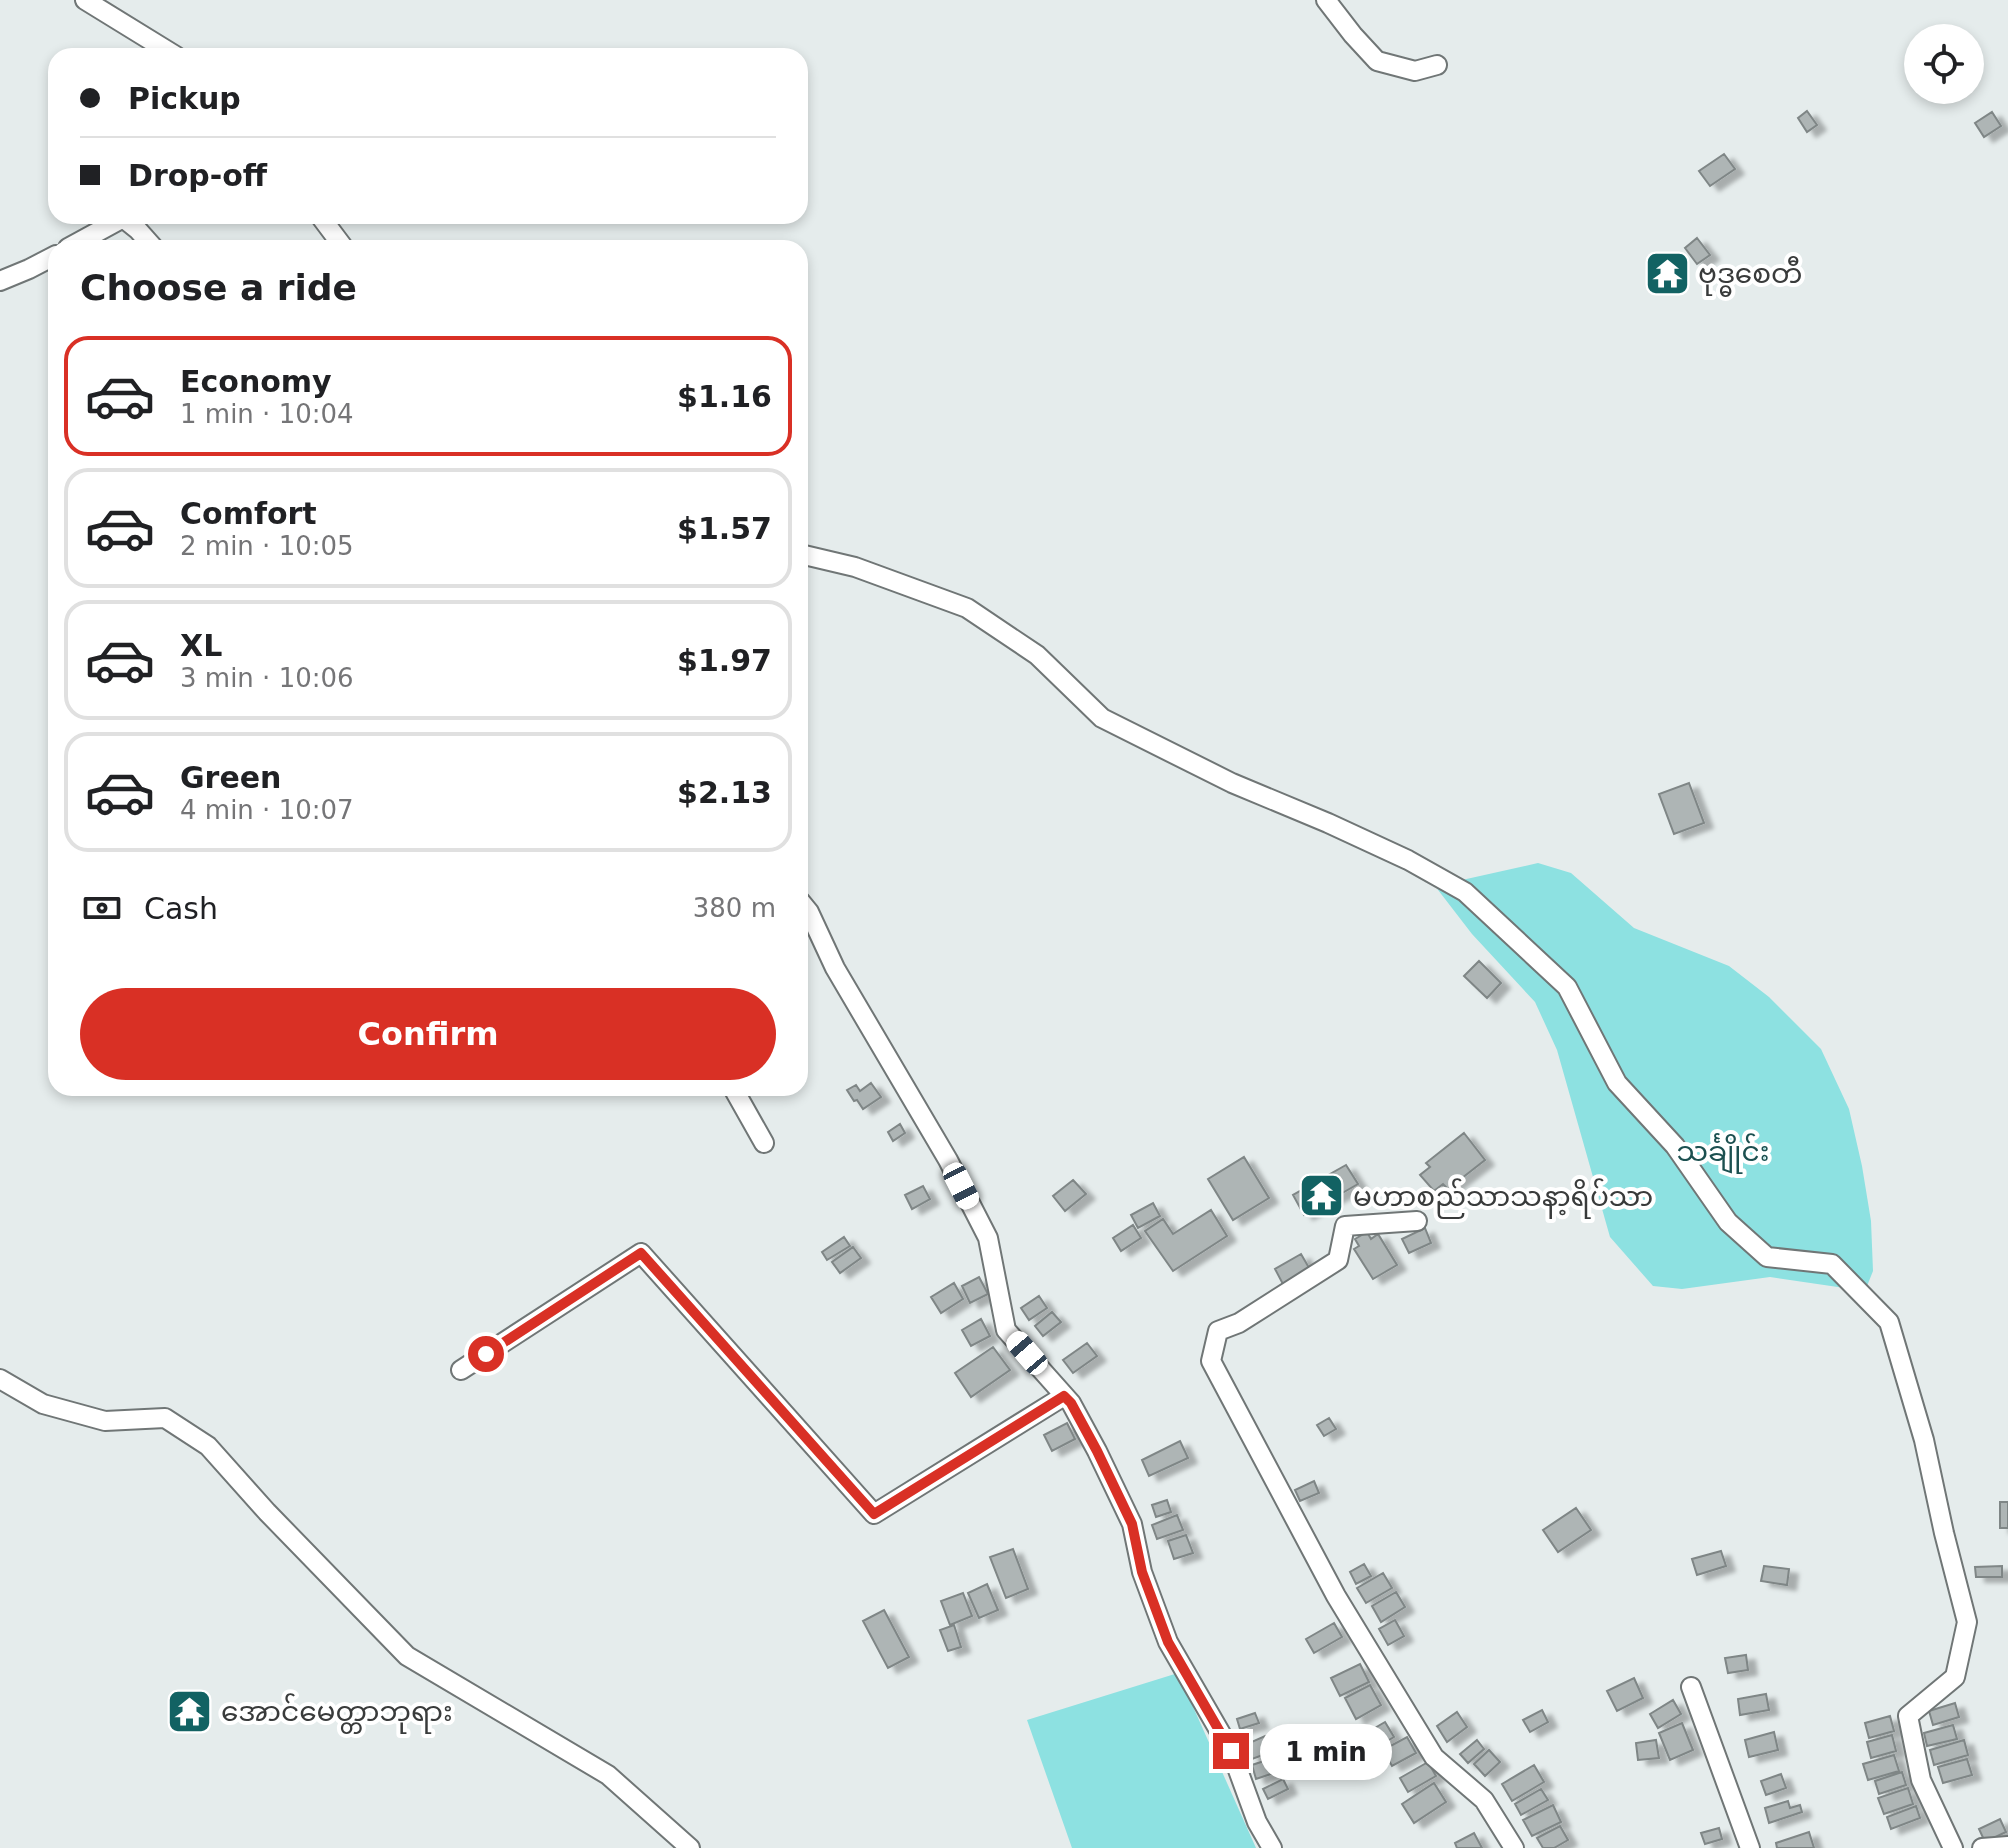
<!DOCTYPE html>
<meta charset="utf-8">
<style>
body{margin:0;font-family:"DejaVu Sans","Noto Sans Myanmar",sans-serif;background:#f2f2f2;color:#202124;height:100vh;display:flex;flex-direction:column;font-size:30px;white-space:nowrap}
*{box-sizing:border-box;margin:0}
p{font-size:26px;color:#757577}
.icon{flex:none;width:44px;height:44px;fill:none;stroke:currentColor;stroke-width:2;stroke-linecap:round;stroke-linejoin:round}
.map{position:relative;flex:1;overflow:hidden}
.side{position:absolute;left:48px;top:240px;width:760px;height:856px;display:flex;flex-direction:column;background:#fff;border-radius:24px;box-shadow:0 4px 12px #0003}
.side>*{flex:none}
.banner{position:absolute;left:48px;top:48px;width:760px;height:176px;border-radius:24px;box-shadow:0 4px 12px #0003;display:grid;align-content:center;height:176px;padding:0 32px;background:#fff}
.controls{position:absolute;left:1904px;top:24px;display:grid;gap:16px}
.controls a{display:grid;place-items:center;width:80px;height:80px;border-radius:50%;background:#fff;box-shadow:0 4px 12px #0003;font-size:40px}
.end{position:absolute;width:36px;height:36px;margin:-18px;border:10px solid #d93025;background:#fff;box-shadow:0 0 0 4px #fff}
.from{border-radius:50%}
.bubble{position:absolute;height:56px;border-radius:28px;background:#fff;box-shadow:0 4px 12px #0003;font-size:26px;font-weight:600;line-height:56px;text-align:center}
.car{position:absolute;width:24px;height:48px;margin:-24px -12px;border-radius:10px;box-shadow:0 0 6px 2px #0007;background:linear-gradient(#fff 24%,#345 0 40%,#fff 0 76%,#345 0 86%,#fff 0)}
.banner b{display:flex;align-items:center;gap:28px;height:76px;font-size:30px}
.banner b+b{border-top:2px solid #e0e0e0}
.banner i{width:20px;height:20px;background:#202124}
ul{padding:0;list-style:none}
li{display:flex;align-items:center;gap:24px;height:120px;margin:0 16px 12px;padding:0 16px;border:4px solid #e0e0e0;border-radius:24px}
li div{flex:1}
li b{display:block;font-size:30px}
li em{font-style:normal;font-weight:600}
li.on{border-color:#d93025}
li>.icon{width:72px;height:72px;stroke-width:1.5}
h2{padding:0 32px;font-size:36px;line-height:96px}
.pay{display:flex;align-items:center;gap:20px;height:88px;padding:0 32px;font-size:30px}
.pay p{margin-inline-start:auto}
.primary-button{display:flex;gap:16px;margin-top:auto;padding:16px 32px}
.primary-button a{flex:1;height:92px;border-radius:48px;background:#d93025;color:#fff;font-size:32px;font-weight:600;line-height:92px;text-align:center}
.map>svg:first-child{display:block}
</style>
<div class="map">
<svg width="2008" height="1848" viewBox="0 0 2008 1848">
<defs>
<filter id="shadow"><feDropShadow dx="9" dy="5" stdDeviation="2" flood-color="#0004"/></filter>
</defs>
<rect width="100%" height="100%" fill="#e5ecec"/>
<!-- green -->
<path fill="#8de1e1" d="M1538,863L1571,873L1634,928L1729,966L1769,997L1821,1049L1849,1109L1862,1166L1871,1221L1873,1271L1865,1291L1770,1277L1682,1289L1653,1286L1610,1237L1557,1050L1535,1002L1472,934L1435,886Z
M1178,1673L1256,1848H1072L1027,1720Z"/>
<!-- building -->
<path fill="#aeb5b5" stroke="#7f8686" stroke-width="2" filter="url(#shadow)" d="M1807,111L1817,125L1807,132L1798,118Z
M1992,112L2001,126L1984,137L1975,123Z
M1724,154L1735,169L1710,186L1699,171Z
M1697,238L1710,255L1697,264L1685,248Z
M1689,783L1704,823L1674,834L1659,794Z
M1479,961L1501,983L1487,998L1464,976Z
M871,1083L881,1097L863,1109L857,1100L854,1101L847,1090L856,1085L860,1091Z
M900,1124L905,1133L893,1141L888,1132Z
M1464,1133L1485,1160L1448,1189L1443,1184L1434,1191L1420,1175L1430,1167L1426,1163Z
M1244,1157L1269,1198L1233,1220L1208,1179Z
M1346,1165L1358,1184L1304,1215L1293,1195Z
M1073,1180L1086,1194L1065,1211L1053,1196Z
M923,1186L930,1199L912,1209L905,1195Z
M1153,1203L1160,1216L1138,1228L1131,1215Z
M1211,1210L1227,1236L1173,1271L1145,1231L1163,1219L1173,1234Z
M1133,1225L1141,1238L1121,1251L1113,1238Z
M1425,1228L1431,1243L1409,1253L1402,1239Z
M1367,1232L1371,1239L1378,1234L1397,1265L1373,1279L1354,1249L1359,1246L1355,1239Z
M844,1237L850,1246L827,1260L822,1252Z
M853,1247L861,1258L840,1273L832,1262Z
M1301,1254L1312,1273L1285,1288L1275,1269Z
M979,1277L988,1294L970,1303L962,1286Z
M954,1283L963,1299L941,1313L931,1297Z
M1039,1296L1047,1308L1029,1320L1021,1308Z
M1052,1312L1061,1322L1043,1336L1035,1326Z
M981,1319L990,1336L971,1346L962,1330Z
M1087,1343L1097,1356L1073,1373L1063,1360Z
M993,1347L1010,1370L971,1397L955,1373Z
M1329,1418L1336,1429L1324,1436L1317,1425Z
M1067,1423L1075,1439L1052,1451L1044,1435Z
M1180,1441L1188,1458L1149,1476L1142,1460Z
M1314,1481L1319,1493L1300,1501L1295,1490Z
M1167,1500L1171,1512L1156,1517L1152,1505Z
M2000,1502H2008V1528H2000Z
M1576,1508L1591,1530L1558,1552L1543,1530Z
M1177,1515L1183,1530L1157,1539L1152,1525Z
M1186,1535L1193,1553L1174,1559L1168,1541Z
M1013,1549L1028,1589L1006,1598L990,1557Z
M1721,1551L1726,1566L1697,1575L1692,1559Z
M1364,1564L1371,1576L1356,1584L1350,1572Z
M1764,1566L1789,1569L1787,1585L1761,1581Z
M2002,1566V1577H1976L1975,1567Z
M1383,1573L1392,1588L1366,1603L1357,1588Z
M987,1584L998,1610L979,1618L968,1593Z
M1396,1592L1405,1607L1381,1622L1372,1606Z
M963,1593L972,1616L950,1625L941,1601Z
M884,1610L909,1657L888,1668L863,1621Z
M1395,1620L1404,1636L1388,1645L1379,1629Z
M1334,1623L1342,1637L1314,1653L1306,1639Z
M954,1625L961,1647L948,1651L940,1630Z
M1746,1655L1748,1670L1728,1673L1725,1658Z
M1360,1664L1369,1682L1340,1696L1331,1678Z
M1634,1678L1643,1698L1617,1711L1607,1691Z
M1370,1685L1381,1705L1356,1719L1345,1698Z
M1766,1694L1769,1710L1740,1715L1738,1699Z
M1673,1700L1681,1714L1658,1728L1650,1714Z
M1955,1703L1959,1717L1933,1725L1929,1711Z
M1542,1710L1548,1722L1530,1732L1523,1720Z
M1457,1712L1467,1727L1447,1742L1437,1726Z
M1255,1713L1259,1723L1240,1729L1237,1719Z
M1890,1716L1894,1731L1869,1738L1865,1723Z
M1385,1722L1394,1737L1365,1754L1356,1739Z
M1682,1723L1693,1750L1670,1760L1659,1733Z
M1953,1725L1957,1739L1927,1746L1924,1733Z
M1774,1732L1778,1750L1749,1757L1745,1740Z
M1892,1735L1896,1751L1871,1758L1867,1742Z
M1265,1736L1271,1752L1252,1759L1247,1744Z
M1407,1737L1416,1753L1392,1766L1383,1750Z
M1477,1740L1484,1749L1468,1763L1460,1754Z
M1656,1740L1659,1758L1638,1760L1636,1743Z
M1964,1740L1968,1755L1934,1765L1930,1750Z
M1489,1750L1500,1762L1485,1776L1474,1764Z
M1894,1755L1899,1771L1868,1780L1863,1764Z
M1273,1758L1277,1772L1256,1779L1252,1765Z
M1967,1759L1972,1775L1943,1783L1938,1767Z
M1428,1762L1436,1776L1408,1792L1400,1778Z
M1534,1765L1544,1782L1512,1801L1502,1784Z
M1902,1772L1906,1785L1879,1794L1875,1781Z
M1781,1774L1786,1788L1766,1795L1761,1781Z
M1283,1779L1288,1789L1268,1799L1263,1789Z
M1434,1783L1446,1802L1414,1823L1402,1804Z
M1908,1788L1913,1804L1884,1814L1878,1798Z
M1541,1789L1548,1800L1521,1815L1515,1804Z
M1788,1801L1790,1808L1800,1805L1802,1812L1769,1823L1765,1808Z
M1553,1805L1561,1822L1532,1836L1523,1820Z
M1916,1806L1920,1818L1891,1829L1887,1817Z
M2000,1819L2006,1832L1985,1842L1979,1829Z
M1560,1826L1568,1840L1554,1848H1543L1537,1838Z
M1719,1828L1722,1839L1705,1844L1701,1833Z
M1809,1832L1814,1848H1777L1776,1843Z
M1474,1833L1482,1848H1457L1455,1843Z"/>
<g fill="none" stroke-linecap="round" stroke-linejoin="round">
<defs>
<path id="street" d="M85,0L176,56
M1326,0L1353,35L1377,61L1415,71L1437,65
M320,216L344,248
M68,248L123,218L138,230L154,248
M0,281L29,269L56,255
M800,554L855,567L967,608L1037,655L1102,718L1232,783L1328,823L1408,860L1465,892L1567,987L1617,1083L1675,1146L1728,1222L1767,1257L1832,1264L1889,1322L1924,1440L1944,1533L1967,1622L1955,1677L1908,1716L1921,1780L1953,1848
M800,901L809,912L835,968L948,1160L988,1238L1006,1330L1071,1403L1097,1451L1132,1524L1142,1572L1168,1642L1231,1751L1257,1822L1272,1848
M733,1088L764,1143
M1417,1221L1345,1226L1338,1260L1239,1323L1218,1331L1211,1361L1336,1596L1434,1757L1484,1800L1514,1848
M461,1370L641,1253L874,1514L1064,1396
M0,1379L43,1404L105,1421L165,1418L208,1446L267,1512L407,1656L608,1775L690,1848
M1691,1687L1750,1848
M1982,1848L2008,1846"/>
</defs>
<!-- street casing -->
<use href="#street" stroke="#707676" stroke-width="22"/>
<!-- street -->
<use href="#street" stroke="#fff" stroke-width="18"/>
</g>
<g fill="none" stroke-linecap="round" stroke-linejoin="round">
<!-- route -->
<path stroke="#d93025" stroke-width="10" d="M486,1354L641,1253L874,1514L1064,1396L1071,1403L1097,1451L1132,1524L1142,1572L1168,1642L1231,1751"/>
</g>
<!-- icons -->
<defs>
<symbol id="temple-square" viewBox="-11 -11 22 22"><rect x="-9" y="-9" width="18" height="18" rx="4" fill="#126263" stroke="#fff"/><path d="M0-6L5-2H3V0L6.5 2.5H4V6H1.5V3h-3V6H-4V2.5H-6.5L-3 0V-2H-5Z" fill="#fff"/></symbol>
</defs>
<g fill-rule="evenodd">
<use href="#temple-square" x="1642" y="248" width="51" height="51"/>
<use href="#temple-square" x="1296" y="1170" width="51" height="51"/>
<use href="#temple-square" x="164" y="1686" width="51" height="51"/>
</g>
<g text-anchor="middle" stroke-width="8" stroke-linejoin="round" paint-order="stroke">
<!-- poi labels -->
<g font-size="28" fill="#393b3b" stroke="#fff" text-anchor="start">
<text x="1698" y="283">ဗုဒ္ဓစေတီ</text>
<text x="1353" y="1206">မဟာစည်သာသနာ့ရိပ်သာ</text>
<text x="221" y="1721">အောင်မေတ္တာဘုရား</text>
</g>
<!-- park labels -->
<g font-size="28" fill="#1c5050" stroke="#fff">
<text x="1723" y="1161">သင်္ချိုင်း</text>
</g>
</g>
</svg>
<div class="controls">
<a><svg class="icon" aria-label="locate" viewBox="0 0 24 24"><circle cx="12" cy="12" r="6"/><path d="M12 2v4M12 18v4M2 12h4M18 12h4"/></svg></a>
</div>
<i class="end from" style="left:486px;top:1354px"></i>
<i class="end" style="left:1231px;top:1751px"></i>
<div class="bubble" style="left:1260px;top:1724px;width:132px">1 min</div>
<i class="car" style="left:961px;top:1186px;rotate:153deg"></i>
<i class="car" style="left:1027px;top:1353px;rotate:319deg"></i>
<div class="banner">
<b><i class="from"></i>Pickup</b>
<b><i></i>Drop-off</b>
</div>
<section class="side">
<h2>Choose a ride</h2>
<ul>
<li class="on"><svg class="icon" aria-label="car" viewBox="0 0 24 24"><path d="M5 17H2v-5l4-1 3-4h7l3 4 3 1v5h-3M9 17h6M6 11h13"/><circle cx="7" cy="17" r="2"/><circle cx="17" cy="17" r="2"/></svg><div><b>Economy</b><p>1 min · 10:04</p></div><em>$1.16</em></li>
<li><svg class="icon" aria-label="car" viewBox="0 0 24 24"><path d="M5 17H2v-5l4-1 3-4h7l3 4 3 1v5h-3M9 17h6M6 11h13"/><circle cx="7" cy="17" r="2"/><circle cx="17" cy="17" r="2"/></svg><div><b>Comfort</b><p>2 min · 10:05</p></div><em>$1.57</em></li>
<li><svg class="icon" aria-label="car" viewBox="0 0 24 24"><path d="M5 17H2v-5l4-1 3-4h7l3 4 3 1v5h-3M9 17h6M6 11h13"/><circle cx="7" cy="17" r="2"/><circle cx="17" cy="17" r="2"/></svg><div><b>XL</b><p>3 min · 10:06</p></div><em>$1.97</em></li>
<li><svg class="icon" aria-label="car" viewBox="0 0 24 24"><path d="M5 17H2v-5l4-1 3-4h7l3 4 3 1v5h-3M9 17h6M6 11h13"/><circle cx="7" cy="17" r="2"/><circle cx="17" cy="17" r="2"/></svg><div><b>Green</b><p>4 min · 10:07</p></div><em>$2.13</em></li>
</ul>
<div class="pay"><svg class="icon" aria-label="cash" viewBox="0 0 24 24"><path d="M3 7h18v10H3z"/><circle cx="12" cy="12" r="2"/></svg>Cash<p>380 m</p></div>
<div class="primary-button"><a>Confirm</a></div>
</section>
</div>
